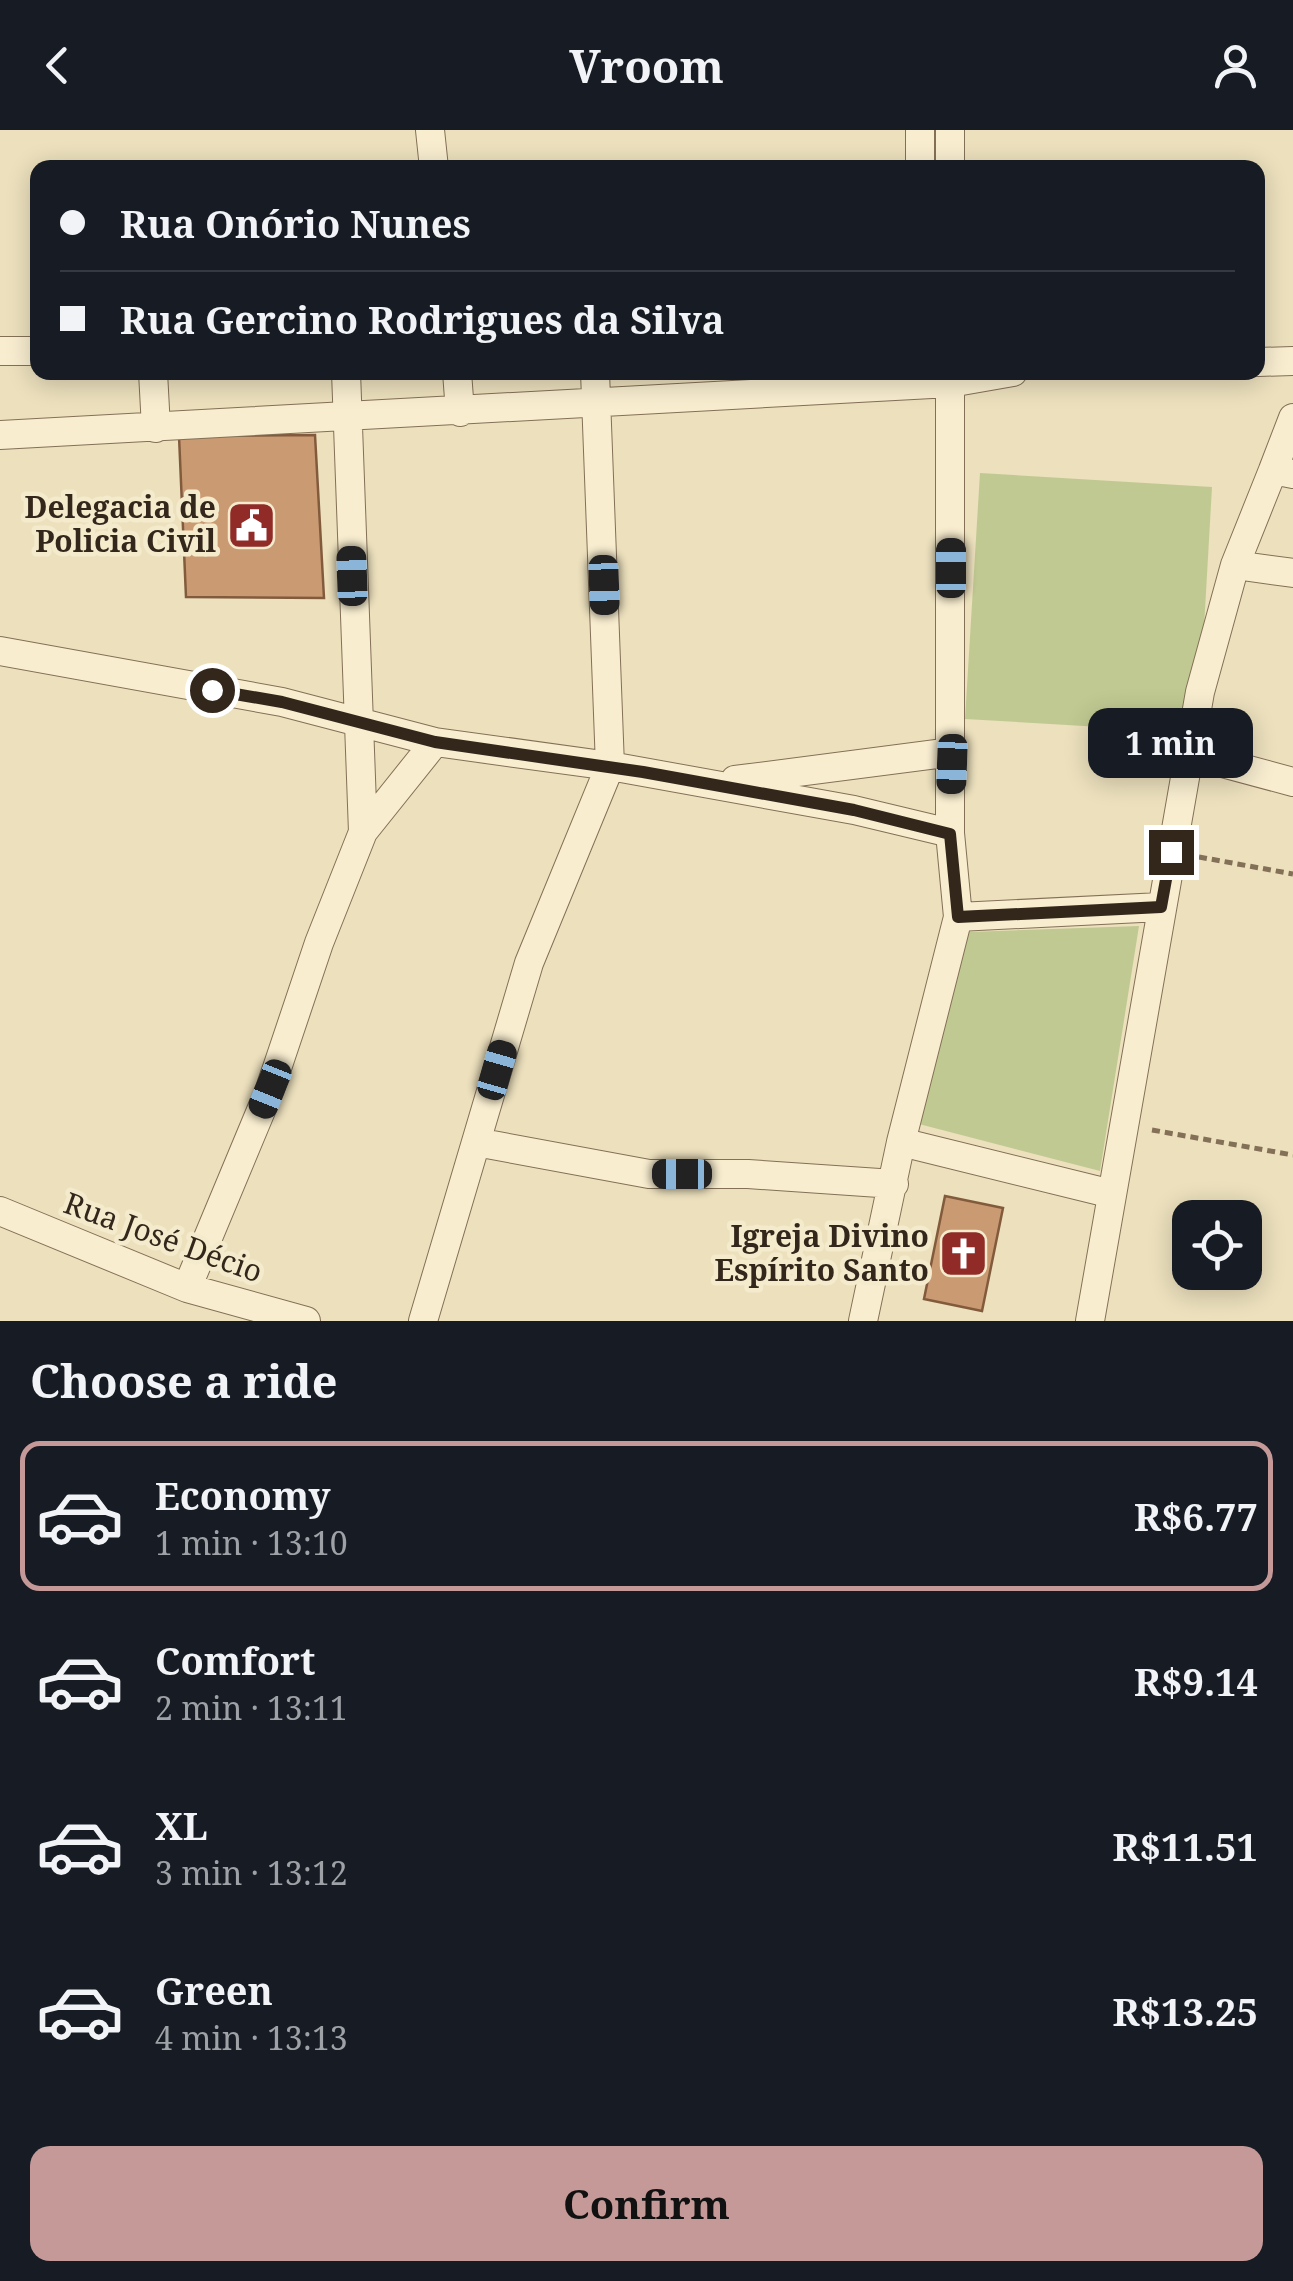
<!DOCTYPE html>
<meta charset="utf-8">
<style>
body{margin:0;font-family:"Noto Serif",serif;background:#20242c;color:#f1f3f6;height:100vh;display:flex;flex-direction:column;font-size:38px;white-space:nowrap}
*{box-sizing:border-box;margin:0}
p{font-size:32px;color:#9ea1a6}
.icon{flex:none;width:55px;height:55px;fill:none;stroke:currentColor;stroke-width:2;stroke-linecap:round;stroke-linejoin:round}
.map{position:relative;height:1191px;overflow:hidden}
.panel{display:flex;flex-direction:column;background:#171b24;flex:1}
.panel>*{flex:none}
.top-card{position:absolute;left:30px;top:30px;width:1235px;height:220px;border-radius:20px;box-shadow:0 5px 25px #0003;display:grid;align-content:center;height:220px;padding:0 30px;background:#171b24}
.buttons{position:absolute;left:1172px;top:1070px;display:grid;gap:20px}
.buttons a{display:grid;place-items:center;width:90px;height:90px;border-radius:20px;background:#171b24;box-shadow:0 5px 25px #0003;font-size:50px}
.end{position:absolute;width:45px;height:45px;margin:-22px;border:12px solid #33271b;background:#fff;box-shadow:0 0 0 5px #fff}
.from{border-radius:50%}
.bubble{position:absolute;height:70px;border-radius:20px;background:#171b24;box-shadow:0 5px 25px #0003;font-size:32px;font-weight:700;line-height:70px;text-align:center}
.car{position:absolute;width:30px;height:60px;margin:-30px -15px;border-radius:12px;box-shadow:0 0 8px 2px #0007;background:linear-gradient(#222 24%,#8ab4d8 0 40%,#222 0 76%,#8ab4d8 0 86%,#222 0)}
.top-card b{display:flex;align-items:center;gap:35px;height:95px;font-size:38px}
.top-card b+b{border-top:2px solid #363941}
.top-card i{width:25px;height:25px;background:#f1f3f6}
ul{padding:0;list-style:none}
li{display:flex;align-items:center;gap:30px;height:150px;margin:0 20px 15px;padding:0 10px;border:5px solid transparent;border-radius:20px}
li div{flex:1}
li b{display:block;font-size:38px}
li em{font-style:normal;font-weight:700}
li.current{border-color:#c69999}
li>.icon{width:90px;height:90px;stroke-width:1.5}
h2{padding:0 30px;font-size:45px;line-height:120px}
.action{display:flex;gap:20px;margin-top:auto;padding:20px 30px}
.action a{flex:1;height:115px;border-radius:20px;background:#c69999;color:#111;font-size:40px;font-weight:700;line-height:115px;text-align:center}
header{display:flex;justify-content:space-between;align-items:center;height:130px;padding:0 30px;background:#171b24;font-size:45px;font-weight:700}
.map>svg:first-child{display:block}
</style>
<header><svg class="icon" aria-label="back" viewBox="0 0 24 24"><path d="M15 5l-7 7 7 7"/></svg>Vroom<svg class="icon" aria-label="person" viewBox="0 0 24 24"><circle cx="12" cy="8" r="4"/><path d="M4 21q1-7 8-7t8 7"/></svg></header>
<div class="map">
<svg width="1293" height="1191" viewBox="0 0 1293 1191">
<rect width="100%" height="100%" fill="#ece0bd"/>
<!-- green -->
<path fill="#c1c992" d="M980,343L1212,357L1203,515L1186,602L965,589Z
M1139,796L1100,1041L919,994L969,802Z"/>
<!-- building -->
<path fill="#ca9a73" stroke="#825b3d" stroke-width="2.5" d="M315,305L324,468L186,467L179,306Z
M945,1066L1003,1078L982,1181L924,1169Z"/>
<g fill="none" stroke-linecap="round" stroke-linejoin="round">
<defs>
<path id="street" d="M430,0L434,38
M920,0V38
M950,0V38
M0,221H38
M1258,232L1293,231
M153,242L156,298
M457,242L460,282
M1293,288L1273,340L1293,344
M0,305L950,253L1013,242
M1235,435L1293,443
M0,521L282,572L435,612L610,636L854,680L950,703
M1189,624L1293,652
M735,650L952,622
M363,702L435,612
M958,787L1161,777
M476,1012L649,1044H748L894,1054
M901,1012L1112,1064
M0,1081L187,1158L306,1191
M187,1158L270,959L319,813L363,702L346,242
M423,1191L529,833L610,636L595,242
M863,1191L901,1012L958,787L950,703V242
M1090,1191L1200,562L1235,435L1273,340"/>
</defs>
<!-- street casing -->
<use href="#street" stroke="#837057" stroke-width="30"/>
<!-- path -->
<path stroke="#837057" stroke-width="5" stroke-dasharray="8 5" stroke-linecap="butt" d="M1199,727L1293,744
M1152,1000L1293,1025"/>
<!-- street -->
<use href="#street" stroke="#f8edcf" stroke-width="28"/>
</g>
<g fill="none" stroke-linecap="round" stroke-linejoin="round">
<!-- route -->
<path stroke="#33271b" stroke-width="12" d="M212,560L282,572L435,612L643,642L854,680L950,704L958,787L1161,777L1171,722"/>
</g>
<!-- icons -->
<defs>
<symbol id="civic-square" viewBox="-11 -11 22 22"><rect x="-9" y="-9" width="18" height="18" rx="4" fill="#912b28" stroke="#f4eacc"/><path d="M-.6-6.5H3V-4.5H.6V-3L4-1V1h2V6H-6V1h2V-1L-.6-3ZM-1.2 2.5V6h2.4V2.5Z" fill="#fff"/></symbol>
<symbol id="church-square" viewBox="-11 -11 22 22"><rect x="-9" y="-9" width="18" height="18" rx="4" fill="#912b28" stroke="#f4eacc"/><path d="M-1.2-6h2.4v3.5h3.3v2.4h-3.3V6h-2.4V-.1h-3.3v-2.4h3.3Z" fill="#fff"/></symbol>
</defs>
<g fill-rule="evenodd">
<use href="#civic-square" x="224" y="368" width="55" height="55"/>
<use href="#church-square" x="936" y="1096" width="55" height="55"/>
</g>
<g text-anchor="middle" stroke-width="9" stroke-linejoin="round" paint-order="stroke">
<!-- poi labels -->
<g font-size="30" font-weight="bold" fill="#33271b" stroke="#f4eacc" text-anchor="end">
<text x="216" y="388">Delegacia de<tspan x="216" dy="34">Policia Civil</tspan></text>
<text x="929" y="1117">Igreja Divino<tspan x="929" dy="34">Espírito Santo</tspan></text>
</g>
<!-- street labels -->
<g font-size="30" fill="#33271b" stroke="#f4eacc">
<text transform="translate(163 1108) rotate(20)" y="10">Rua José Décio</text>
</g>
</g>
</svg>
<div class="buttons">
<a><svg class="icon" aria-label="locate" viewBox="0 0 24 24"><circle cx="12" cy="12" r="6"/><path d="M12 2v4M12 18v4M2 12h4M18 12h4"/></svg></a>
</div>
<i class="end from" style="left:212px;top:560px"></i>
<i class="end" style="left:1171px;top:722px"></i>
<div class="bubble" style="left:1088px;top:578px;width:165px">1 min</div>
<i class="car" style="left:951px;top:438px;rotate:0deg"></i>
<i class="car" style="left:352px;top:446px;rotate:358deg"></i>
<i class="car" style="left:604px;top:455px;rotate:178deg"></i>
<i class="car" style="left:952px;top:634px;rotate:182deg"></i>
<i class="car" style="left:497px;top:940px;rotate:16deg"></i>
<i class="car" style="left:270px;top:959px;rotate:202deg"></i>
<i class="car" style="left:682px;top:1044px;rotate:270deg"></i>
<div class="top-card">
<b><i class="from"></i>Rua Onório Nunes</b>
<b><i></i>Rua Gercino Rodrigues da Silva</b>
</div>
</div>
<section class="panel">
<h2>Choose a ride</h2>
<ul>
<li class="current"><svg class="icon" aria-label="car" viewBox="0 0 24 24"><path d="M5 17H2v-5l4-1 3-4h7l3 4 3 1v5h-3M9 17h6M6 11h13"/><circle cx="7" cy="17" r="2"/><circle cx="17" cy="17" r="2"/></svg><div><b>Economy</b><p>1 min · 13:10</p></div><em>R$6.77</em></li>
<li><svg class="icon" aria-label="car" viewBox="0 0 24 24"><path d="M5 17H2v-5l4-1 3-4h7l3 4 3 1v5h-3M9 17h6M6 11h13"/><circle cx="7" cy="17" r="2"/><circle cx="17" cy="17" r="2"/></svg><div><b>Comfort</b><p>2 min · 13:11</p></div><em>R$9.14</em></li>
<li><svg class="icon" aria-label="car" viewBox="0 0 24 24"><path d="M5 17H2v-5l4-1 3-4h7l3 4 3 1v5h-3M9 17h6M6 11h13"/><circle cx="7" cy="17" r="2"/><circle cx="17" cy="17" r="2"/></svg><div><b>XL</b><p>3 min · 13:12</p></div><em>R$11.51</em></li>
<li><svg class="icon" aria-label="car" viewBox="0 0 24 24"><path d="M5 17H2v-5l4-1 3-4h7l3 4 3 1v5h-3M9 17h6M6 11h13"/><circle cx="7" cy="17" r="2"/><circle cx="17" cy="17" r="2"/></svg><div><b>Green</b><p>4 min · 13:13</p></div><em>R$13.25</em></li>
</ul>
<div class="action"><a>Confirm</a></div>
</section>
